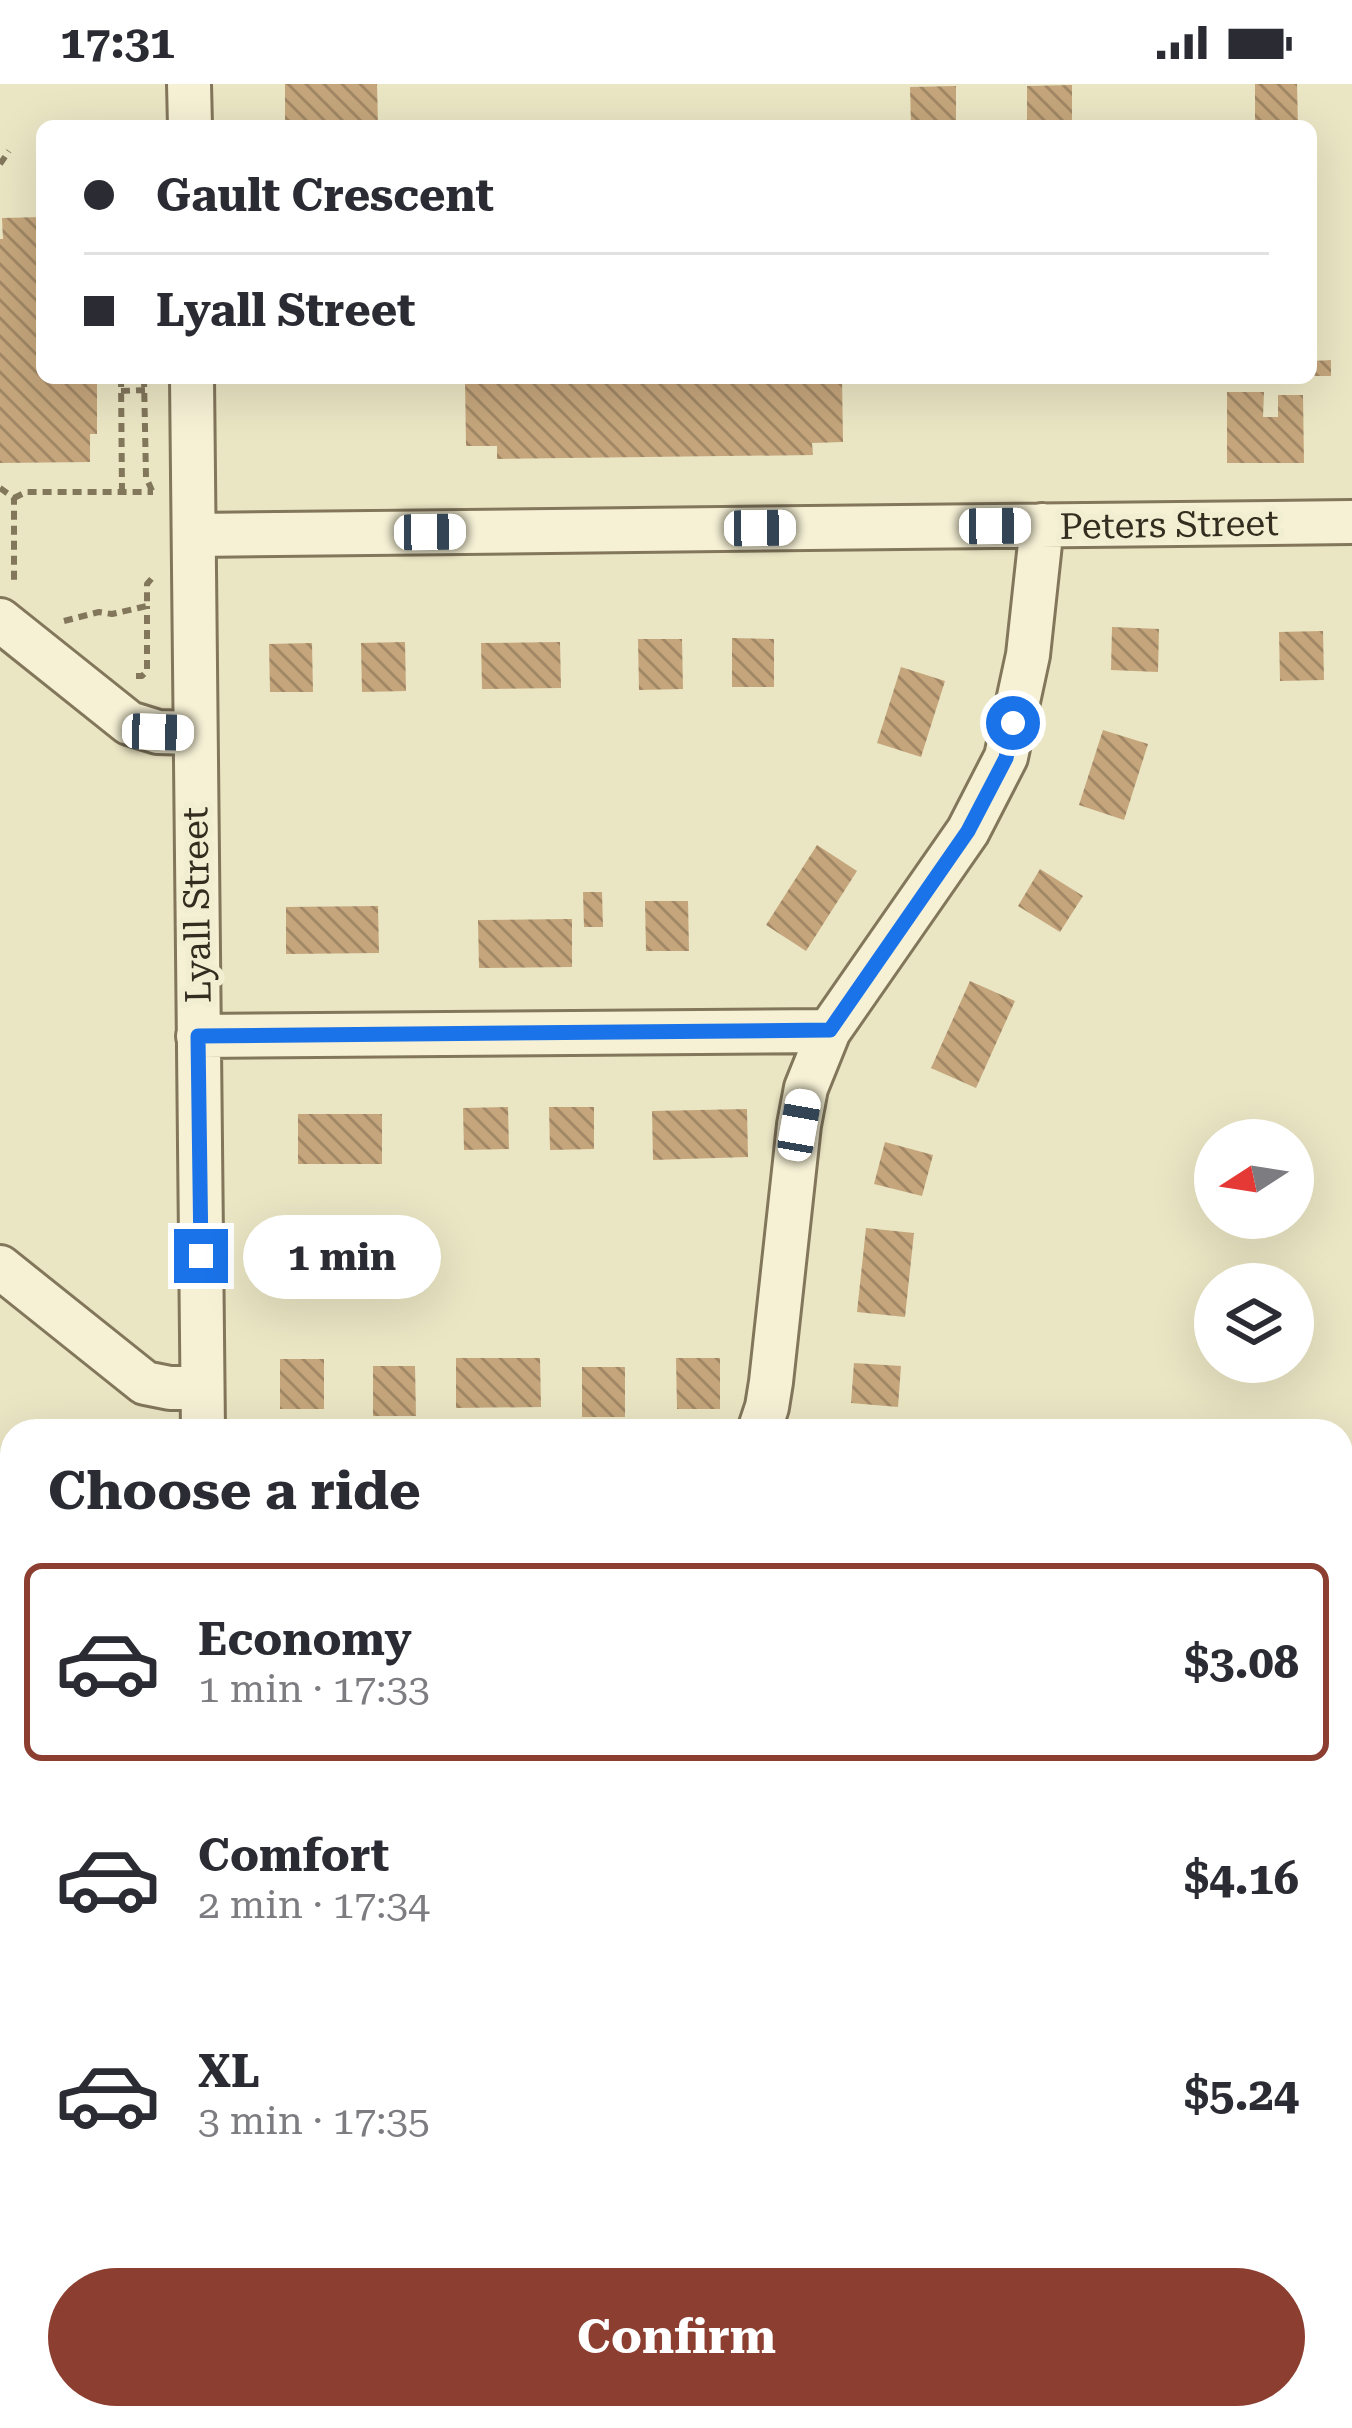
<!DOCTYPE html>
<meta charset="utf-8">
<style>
body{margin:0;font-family:"Roboto Serif",serif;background:#f2f2f3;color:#2b2b33;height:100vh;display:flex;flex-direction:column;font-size:45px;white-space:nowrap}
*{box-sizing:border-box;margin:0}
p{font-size:39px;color:#7c7c81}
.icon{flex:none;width:66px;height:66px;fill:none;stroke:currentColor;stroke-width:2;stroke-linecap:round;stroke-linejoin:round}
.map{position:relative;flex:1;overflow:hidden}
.details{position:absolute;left:0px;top:1335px;width:1353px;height:1011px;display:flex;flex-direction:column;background:#fff;border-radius:36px 36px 0 0;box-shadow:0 12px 48px #0002}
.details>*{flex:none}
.top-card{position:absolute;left:36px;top:36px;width:1281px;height:264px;border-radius:18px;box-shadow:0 12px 48px #0002;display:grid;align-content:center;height:264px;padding:0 48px;background:#fff}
.needle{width:78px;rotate:258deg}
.controls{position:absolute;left:1194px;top:1035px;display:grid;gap:24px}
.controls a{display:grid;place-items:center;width:120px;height:120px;border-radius:50%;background:#fff;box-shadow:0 12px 48px #0002;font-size:60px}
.end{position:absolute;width:54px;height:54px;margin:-27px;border:15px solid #1a73e8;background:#fff;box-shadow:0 0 0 6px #fff}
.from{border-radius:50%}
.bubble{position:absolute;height:84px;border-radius:42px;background:#fff;box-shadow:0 12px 48px #0002;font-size:39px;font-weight:700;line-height:84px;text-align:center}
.car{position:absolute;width:36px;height:72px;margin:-36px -18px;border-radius:15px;box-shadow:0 0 9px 3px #0007;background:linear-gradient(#fff 24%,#345 0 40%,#fff 0 76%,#345 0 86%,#fff 0)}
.top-card b{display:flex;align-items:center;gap:42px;height:114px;font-size:45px}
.top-card b+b{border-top:3px solid #e1e1e2}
.top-card i{width:30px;height:30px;background:#2b2b33}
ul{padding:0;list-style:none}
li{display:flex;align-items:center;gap:36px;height:198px;margin:0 24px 18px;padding:0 24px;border:6px solid transparent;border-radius:18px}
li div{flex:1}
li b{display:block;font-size:45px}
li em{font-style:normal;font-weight:700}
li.current{border-color:#8c3f30}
li>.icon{width:108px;height:108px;stroke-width:1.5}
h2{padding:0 48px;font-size:54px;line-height:144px}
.action{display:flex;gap:24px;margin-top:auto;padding:24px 48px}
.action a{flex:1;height:138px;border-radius:72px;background:#8c3f30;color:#fff;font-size:48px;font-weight:700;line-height:138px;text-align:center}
.status{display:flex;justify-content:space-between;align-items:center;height:84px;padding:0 60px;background:#fff;direction:ltr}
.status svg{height:33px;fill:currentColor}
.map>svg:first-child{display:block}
</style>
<div class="status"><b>17:31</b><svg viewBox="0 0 49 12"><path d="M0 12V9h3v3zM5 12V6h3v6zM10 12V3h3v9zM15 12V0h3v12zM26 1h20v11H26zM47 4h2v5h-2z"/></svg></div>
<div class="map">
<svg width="1352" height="2344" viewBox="0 0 1352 2344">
<defs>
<pattern id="building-back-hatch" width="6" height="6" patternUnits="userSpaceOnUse" patternTransform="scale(3)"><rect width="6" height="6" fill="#c5a67c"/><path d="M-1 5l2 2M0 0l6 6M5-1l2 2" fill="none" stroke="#a18765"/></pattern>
</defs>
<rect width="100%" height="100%" fill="#eae5c3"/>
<!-- pitch -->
<path fill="#bac798" d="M269,2334H676L701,2336V2344H270Z"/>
<!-- building -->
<path fill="url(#building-back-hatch)" d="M285,0H377L378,42H285Z
M1255,0H1297L1298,42H1255Z
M1072,1V42H1027V2Z
M956,2V42H911L910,3Z
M42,133V294H97V350H90V378L0,379V155H3L2,134Z
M1331,276V292H1314L1313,277Z
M465,294H842L843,358L812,359L813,371L497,375V362H466Z
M1227,308H1264L1263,333H1278V311H1303L1304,379H1227Z
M1112,543L1159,545L1158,588L1111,586Z
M1323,547L1324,596L1280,597L1279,548Z
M732,554L774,555V603H732Z
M638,555H682L683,605L639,606Z
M405,558L406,607L362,608L361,559Z
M560,558L561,604L482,605L481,559Z
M312,559L313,608H270L269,560Z
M901,583L945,597L921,673L877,659Z
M1103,646L1148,660L1124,736L1079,721Z
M817,761L857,787L806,867L766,841Z
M1040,785L1083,812L1060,848L1018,822Z
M583,808H602L603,843H584Z
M645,817H688L689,867H646Z
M378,822L379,869L286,870V823Z
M572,835V883L479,884L478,836Z
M970,897L1015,917L976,1004L931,984Z
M508,1023L509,1065L464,1066L463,1024Z
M549,1023H594V1065L550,1066Z
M747,1025L748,1073L653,1076L652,1027Z
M298,1030H382V1080H298Z
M885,1058L933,1071L922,1112L874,1100Z
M866,1144L914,1149L905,1233L857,1228Z
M456,1274H540L541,1323L456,1324Z
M676,1274H720V1325H677Z
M280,1275H324V1325H280Z
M854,1279L901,1282L898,1323L851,1319Z
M373,1282H415L416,1332H373Z
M582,1283H625V1333H582Z
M1341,2031H1352V2187H1341Z
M29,2334H106L107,2344H29Z"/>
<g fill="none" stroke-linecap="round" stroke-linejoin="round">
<defs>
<path id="service" d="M1341,2247H1352
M1265,2334V2344"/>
<path id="minor" d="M189,0L190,42
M192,294L203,1347
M194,451L1352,438
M0,536L129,639L158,648L194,649
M198,952L829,947
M0,1183L145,1299L170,1304H202
M759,1347L767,1323L771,1298L799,1041L806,1004L829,947L968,747L1006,673L1028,571L1042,441
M0,2232H12
M213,2334V2344"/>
</defs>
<!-- service casing -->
<use href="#service" stroke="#82765b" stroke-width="27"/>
<!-- minor casing -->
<use href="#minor" stroke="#82765b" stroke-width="48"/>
<!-- path -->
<path stroke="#82765b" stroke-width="6" stroke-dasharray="9 6" stroke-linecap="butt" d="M0,80L9,67
M121,294L122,408
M144,294L146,393L153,409
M121,307L145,306
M0,404L14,414V496L18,500
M14,414L26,408H153
M64,537L99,528L112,530L147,522V500L153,493
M136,592H142L147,587V522
M1341,1422L1352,1407"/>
<!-- service -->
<use href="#service" stroke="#f6f1d5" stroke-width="21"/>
<!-- minor -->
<use href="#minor" stroke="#f6f1d5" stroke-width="42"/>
</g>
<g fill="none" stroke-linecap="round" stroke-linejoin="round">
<!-- route -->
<path stroke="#1a73e8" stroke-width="15" d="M201,1172L198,952L830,946L968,747L1006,674L1013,639"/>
</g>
<g text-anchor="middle" stroke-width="12" stroke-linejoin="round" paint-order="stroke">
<!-- street labels -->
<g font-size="36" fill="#342c1e" stroke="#f2eed2">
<text transform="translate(1169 440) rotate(-1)" y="13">Peters Street</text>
<text transform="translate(196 821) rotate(-91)" y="13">Lyall Street</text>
</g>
</g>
</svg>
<div class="controls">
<a><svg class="needle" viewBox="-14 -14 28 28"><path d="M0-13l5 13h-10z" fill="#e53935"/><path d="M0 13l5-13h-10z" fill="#7c7c81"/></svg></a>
<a><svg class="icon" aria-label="layers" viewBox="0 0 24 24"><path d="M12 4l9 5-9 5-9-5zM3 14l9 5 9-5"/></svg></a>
</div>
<i class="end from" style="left:1013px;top:639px"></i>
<i class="end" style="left:201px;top:1172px"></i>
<div class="bubble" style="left:243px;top:1131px;width:198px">1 min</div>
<i class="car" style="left:995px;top:442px;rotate:89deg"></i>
<i class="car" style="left:760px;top:444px;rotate:89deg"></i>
<i class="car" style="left:430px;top:448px;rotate:89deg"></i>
<i class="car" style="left:158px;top:648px;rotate:92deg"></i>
<i class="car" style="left:799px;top:1041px;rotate:10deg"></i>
<div class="top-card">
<b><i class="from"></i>Gault Crescent</b>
<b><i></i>Lyall Street</b>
</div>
<section class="details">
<h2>Choose a ride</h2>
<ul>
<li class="current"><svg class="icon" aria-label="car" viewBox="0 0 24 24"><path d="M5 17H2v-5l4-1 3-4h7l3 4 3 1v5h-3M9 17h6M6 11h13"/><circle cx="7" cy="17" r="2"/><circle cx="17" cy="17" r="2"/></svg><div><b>Economy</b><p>1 min · 17:33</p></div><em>$3.08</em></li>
<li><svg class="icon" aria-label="car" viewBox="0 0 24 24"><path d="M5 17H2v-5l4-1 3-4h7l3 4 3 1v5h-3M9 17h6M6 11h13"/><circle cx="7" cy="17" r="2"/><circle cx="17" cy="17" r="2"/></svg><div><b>Comfort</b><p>2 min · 17:34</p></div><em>$4.16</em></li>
<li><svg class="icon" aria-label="car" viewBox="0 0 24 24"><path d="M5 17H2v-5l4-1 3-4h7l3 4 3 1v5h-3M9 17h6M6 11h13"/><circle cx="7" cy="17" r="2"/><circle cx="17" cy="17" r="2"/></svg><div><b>XL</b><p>3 min · 17:35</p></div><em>$5.24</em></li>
</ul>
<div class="action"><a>Confirm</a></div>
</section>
</div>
